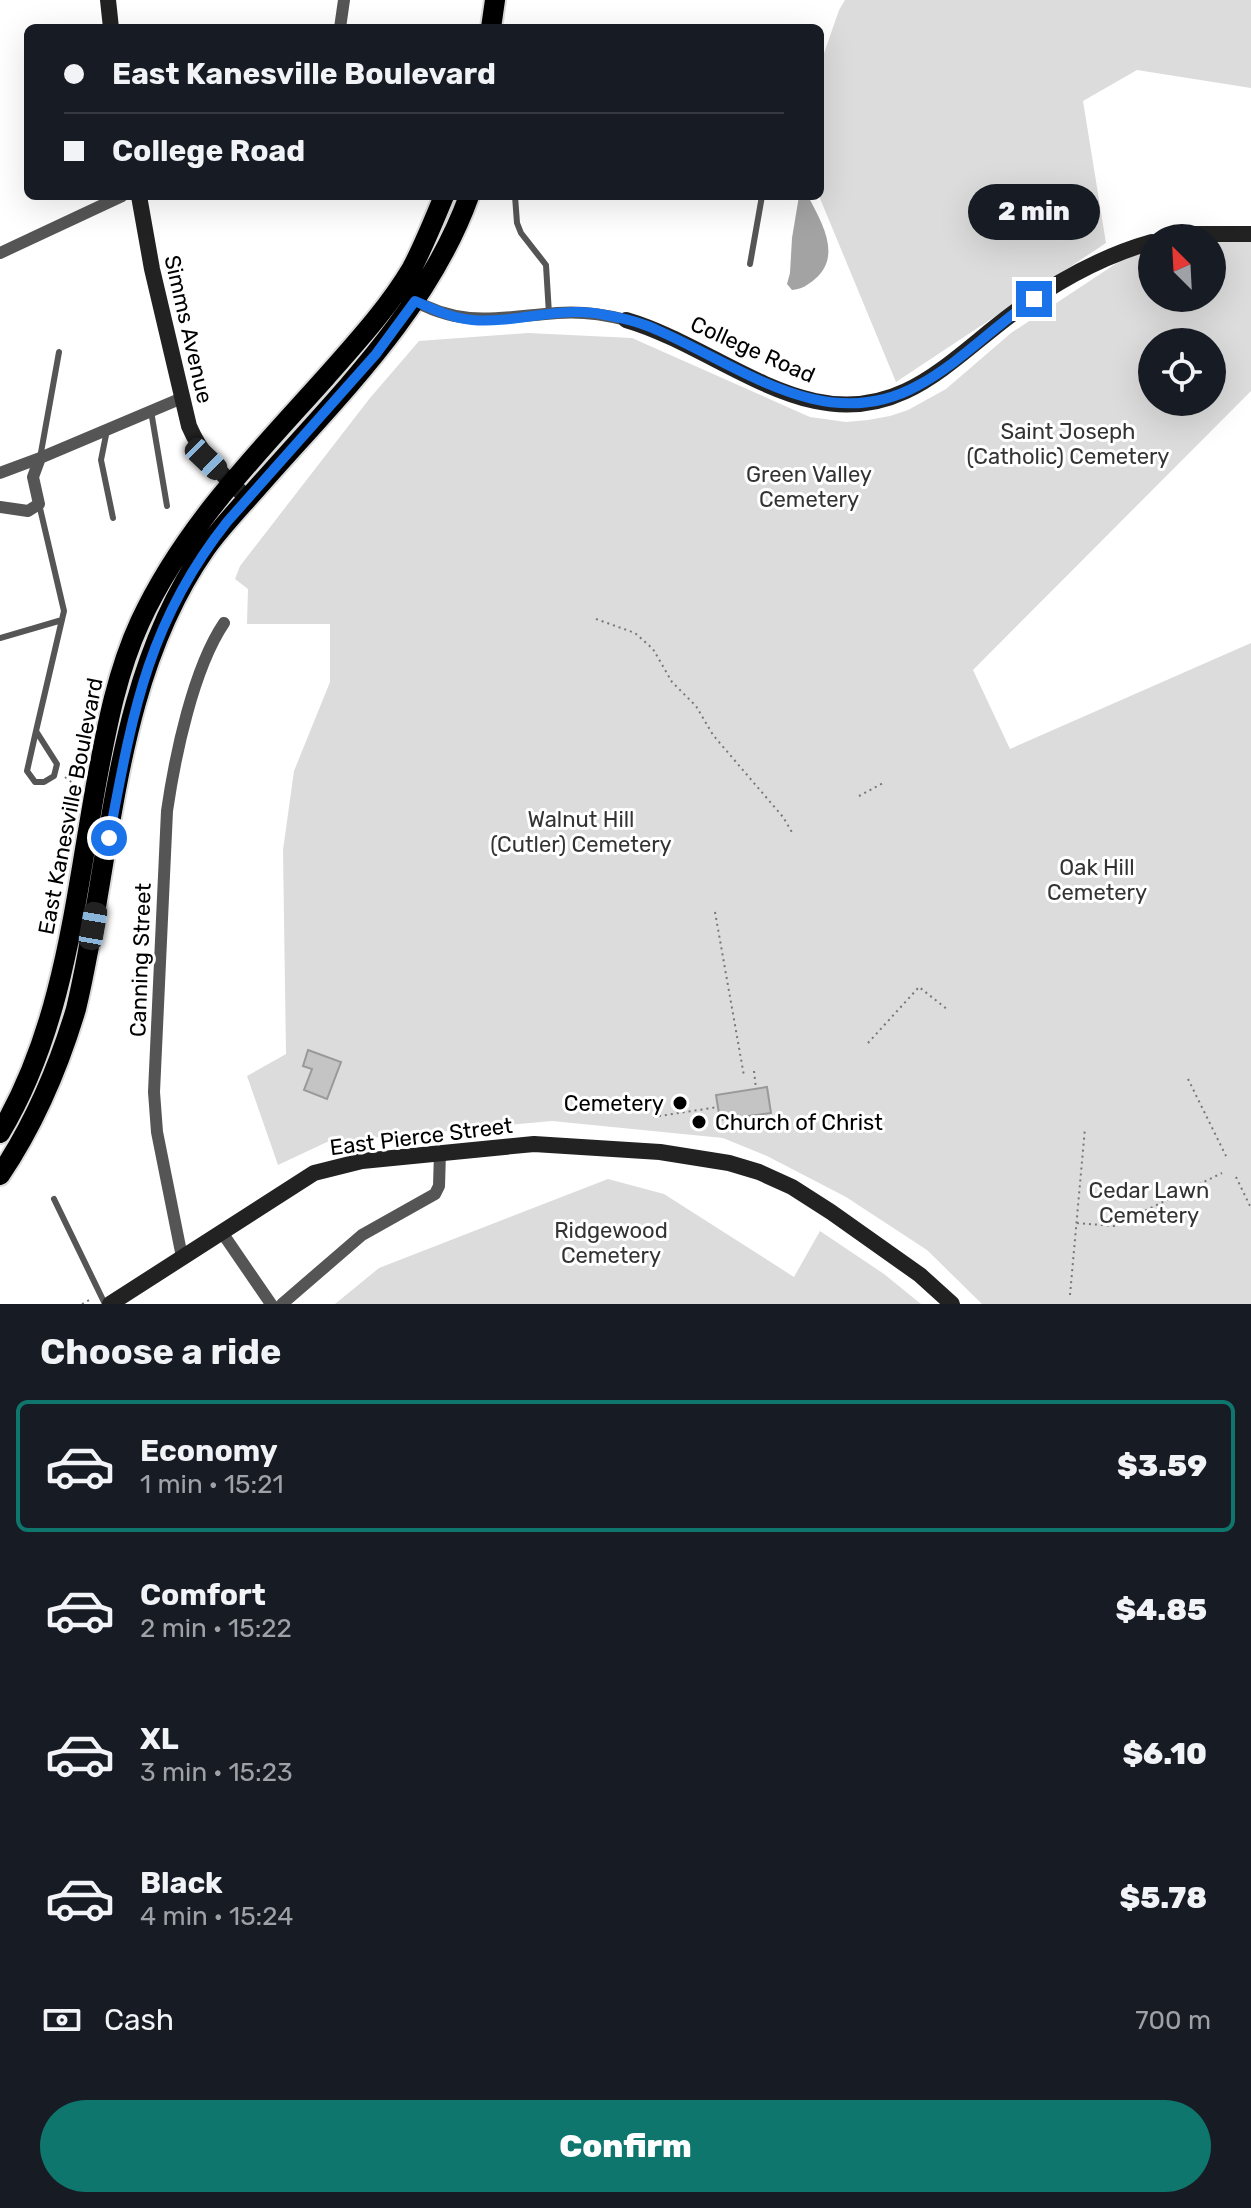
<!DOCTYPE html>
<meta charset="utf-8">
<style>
body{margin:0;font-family:Rubik,sans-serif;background:#20242c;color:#f1f3f6;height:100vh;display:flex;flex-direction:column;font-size:30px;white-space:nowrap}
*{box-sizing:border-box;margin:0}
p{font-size:26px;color:#9ea1a6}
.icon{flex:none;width:44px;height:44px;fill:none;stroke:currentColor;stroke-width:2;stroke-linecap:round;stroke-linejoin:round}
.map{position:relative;height:1304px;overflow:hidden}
.details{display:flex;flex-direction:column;background:#171b24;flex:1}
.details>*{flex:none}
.banner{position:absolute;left:24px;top:24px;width:800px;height:176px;border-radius:12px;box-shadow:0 8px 32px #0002;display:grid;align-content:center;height:176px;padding:0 40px;background:#171b24}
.needle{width:52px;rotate:336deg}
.controls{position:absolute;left:1138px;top:224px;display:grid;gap:16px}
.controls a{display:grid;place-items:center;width:88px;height:88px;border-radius:50%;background:#171b24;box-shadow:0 8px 32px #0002;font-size:40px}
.end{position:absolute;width:36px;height:36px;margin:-18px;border:10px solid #1a73e8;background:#fff;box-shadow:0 0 0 4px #fff}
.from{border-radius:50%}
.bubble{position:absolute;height:56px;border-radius:28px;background:#171b24;box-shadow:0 8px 32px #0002;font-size:26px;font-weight:800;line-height:56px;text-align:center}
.car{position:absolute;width:24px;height:48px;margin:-24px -12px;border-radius:10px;box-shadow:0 0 6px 2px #0007;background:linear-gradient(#222 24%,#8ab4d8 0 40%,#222 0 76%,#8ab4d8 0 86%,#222 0)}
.banner b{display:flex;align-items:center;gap:28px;height:76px;font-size:30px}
.banner b+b{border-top:2px solid #363941}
.banner i{width:20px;height:20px;background:#f1f3f6}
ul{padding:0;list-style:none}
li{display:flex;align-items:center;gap:24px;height:132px;margin:0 16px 12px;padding:0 24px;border:4px solid transparent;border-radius:12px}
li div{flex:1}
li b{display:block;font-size:30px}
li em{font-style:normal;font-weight:800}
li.current{border-color:#0f766e}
li>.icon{width:72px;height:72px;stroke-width:1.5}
h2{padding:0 40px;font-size:36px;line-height:96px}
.pay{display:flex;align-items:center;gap:20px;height:88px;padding:0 40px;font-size:30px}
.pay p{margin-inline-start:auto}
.button{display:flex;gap:16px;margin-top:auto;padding:16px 40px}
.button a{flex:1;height:92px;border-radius:48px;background:#0f766e;color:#fff;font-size:32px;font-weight:800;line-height:92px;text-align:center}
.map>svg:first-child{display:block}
</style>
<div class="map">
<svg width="1251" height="1304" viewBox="0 0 1251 1304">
<rect width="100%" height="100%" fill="#fff"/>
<!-- green -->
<path fill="#dcdcdc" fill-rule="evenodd" d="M845,0H1251V88L1137,70L1083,101L1106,243L896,382L819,196L820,65L839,10Z
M1251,239V391L973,670L1010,749L1251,643V1304H982L927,1250L846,1197L767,1156L723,1138L552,1121L327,1142L278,1165L247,1076L286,1054L283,850L294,771L330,682V624H247L248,589L235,579L240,566L370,398L419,341L528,333L632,338L810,417L846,422L868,420L890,416L908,410L946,389L1011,333L1147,243H1152V298H1212V240ZM1152,342H1212V402H1152Z
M608,1179L664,1194L794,1277L820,1231L884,1274L921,1304H335L379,1268Z"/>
<!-- water -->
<path fill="#a3a3a3" d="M799,196L809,198C822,223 842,256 815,279C808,285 802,289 792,290L787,284L790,273L792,238Z"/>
<!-- building -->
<path fill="#c4c4c4" stroke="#999" stroke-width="2" d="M308,1050L341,1062L327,1099L304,1090L312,1069L303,1066Z
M767,1087L771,1113L720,1120L716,1095Z"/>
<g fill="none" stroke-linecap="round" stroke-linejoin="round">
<defs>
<path id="primary" d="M491,28L495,0
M0,1133C64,1027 75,899 97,779C107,726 117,672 140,622C184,527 257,454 326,377C356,343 389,307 412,268C424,245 434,220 444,196
M0,1175C35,1123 58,1069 76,1009C113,855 112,682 206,548C224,523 246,501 265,479C342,392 429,307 469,196"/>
</defs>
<!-- primary casing -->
<use href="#primary" stroke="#dbdbdb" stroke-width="24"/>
<!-- path -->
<path stroke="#777" stroke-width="2" stroke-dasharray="2 4" stroke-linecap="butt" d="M596,619L635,633L653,649L672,682L696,706L713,735L783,817L793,834
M65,777L79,788
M859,796L885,782
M715,912L744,1076
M868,1043L919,987L948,1010
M754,1071L756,1089
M1188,1079L1227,1158
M653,1117L718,1107
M1236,1177L1251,1208
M1077,1223L1114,1226L1222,1173
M1070,1295L1085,1128
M82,1304L91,1299"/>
<!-- lane -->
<path stroke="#555" stroke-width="6" d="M515,196L517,223L521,233L546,265L549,314
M750,264L762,196
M151,411L167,506
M107,430L101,460L113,518
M40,458L59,352
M0,638L62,620
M36,731L64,611L39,504
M36,731L57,764L54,776L44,782H35L27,771Z
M54,1199L105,1304"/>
<!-- street -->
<path stroke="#555" stroke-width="12" d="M340,28L344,0
M0,253L122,196
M410,298C461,329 502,317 557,313C581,311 603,314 626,320
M0,473L40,458
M0,507L28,511L39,504L33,477L40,458L182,398
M221,1231L271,1304
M182,1257L157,1132L154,1092L167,811C175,756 193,669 224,623
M282,1304L362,1235L435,1194L439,1186L440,1152"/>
<!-- secondary -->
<path stroke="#222" stroke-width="16" d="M108,0L111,28
M139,196L152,269L189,426C202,457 224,476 248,499
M1166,238L1192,234H1251
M626,320C691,339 751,387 815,401C902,420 950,360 1012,314C1054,283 1102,256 1152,242
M110,1304L314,1173L362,1161L534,1144L660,1152L729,1163L759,1172L792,1187L831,1212L920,1275L952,1304"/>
<!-- primary -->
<use href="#primary" stroke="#000" stroke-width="20"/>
</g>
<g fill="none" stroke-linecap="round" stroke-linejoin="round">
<!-- route -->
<path stroke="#1a73e8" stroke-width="10" d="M109,838C132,716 147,623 227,522L376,354L415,301C433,309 451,318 472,320C516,324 561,305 605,315C622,318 641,322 657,330C740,366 826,436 917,386C960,363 994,326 1034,299"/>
</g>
<!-- markers -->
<g fill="#000" stroke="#fff" stroke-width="3">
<circle cx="680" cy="1103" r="8"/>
<circle cx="699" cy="1122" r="8"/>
</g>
<g text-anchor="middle" stroke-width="6" stroke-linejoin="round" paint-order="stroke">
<!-- street labels -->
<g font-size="22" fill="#000" stroke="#fff">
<text transform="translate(189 329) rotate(77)" y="8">Simms Avenue</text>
<text transform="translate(753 349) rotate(24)" y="8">College Road</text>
<text transform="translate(70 806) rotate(-79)" y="8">East Kanesville Boulevard</text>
<text transform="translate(140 960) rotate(-88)" y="8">Canning Street</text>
<text transform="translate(421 1136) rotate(-7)" y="8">East Pierce Street</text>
</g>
<!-- park labels -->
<g font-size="22" fill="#333" stroke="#fff">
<text x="1068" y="439">Saint Joseph<tspan x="1068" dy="25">(Catholic) Cemetery</tspan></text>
<text x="809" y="482">Green Valley<tspan x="809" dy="25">Cemetery</tspan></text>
<text x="581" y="827">Walnut Hill<tspan x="581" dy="25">(Cutler) Cemetery</tspan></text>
<text x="1097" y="875">Oak Hill<tspan x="1097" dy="25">Cemetery</tspan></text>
<text x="1149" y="1198">Cedar Lawn<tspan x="1149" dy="25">Cemetery</tspan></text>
<text x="611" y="1238">Ridgewood<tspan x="611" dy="25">Cemetery</tspan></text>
</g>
<!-- poi labels -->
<g font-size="22" fill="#000" stroke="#fff" text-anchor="end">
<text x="664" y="1111">Cemetery</text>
<text x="715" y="1130" text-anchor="start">Church of Christ</text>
</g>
</g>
</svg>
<div class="controls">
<a><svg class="needle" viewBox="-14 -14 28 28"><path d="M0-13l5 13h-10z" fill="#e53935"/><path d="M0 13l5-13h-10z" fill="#9ea1a6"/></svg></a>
<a><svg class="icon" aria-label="locate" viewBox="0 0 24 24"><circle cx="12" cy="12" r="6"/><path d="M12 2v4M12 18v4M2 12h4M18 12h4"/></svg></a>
</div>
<i class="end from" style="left:109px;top:838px"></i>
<i class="end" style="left:1034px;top:299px"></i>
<div class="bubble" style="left:968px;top:184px;width:132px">2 min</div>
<i class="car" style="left:206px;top:459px;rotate:134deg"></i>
<i class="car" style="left:93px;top:926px;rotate:10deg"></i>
<div class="banner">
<b><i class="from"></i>East Kanesville Boulevard</b>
<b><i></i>College Road</b>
</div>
</div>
<section class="details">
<h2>Choose a ride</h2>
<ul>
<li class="current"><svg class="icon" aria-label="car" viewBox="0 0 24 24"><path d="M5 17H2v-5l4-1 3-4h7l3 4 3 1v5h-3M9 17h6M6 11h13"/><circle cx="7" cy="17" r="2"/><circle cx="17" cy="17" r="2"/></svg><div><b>Economy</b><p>1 min · 15:21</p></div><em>$3.59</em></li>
<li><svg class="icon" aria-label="car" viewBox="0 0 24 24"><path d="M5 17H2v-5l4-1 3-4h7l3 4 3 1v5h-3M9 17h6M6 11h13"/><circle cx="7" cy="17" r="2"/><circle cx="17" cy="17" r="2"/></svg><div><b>Comfort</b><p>2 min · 15:22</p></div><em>$4.85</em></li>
<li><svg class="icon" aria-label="car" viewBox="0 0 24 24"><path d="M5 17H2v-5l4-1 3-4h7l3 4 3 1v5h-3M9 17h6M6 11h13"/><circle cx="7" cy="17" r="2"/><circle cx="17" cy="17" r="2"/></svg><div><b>XL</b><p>3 min · 15:23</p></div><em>$6.10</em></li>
<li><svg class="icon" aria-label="car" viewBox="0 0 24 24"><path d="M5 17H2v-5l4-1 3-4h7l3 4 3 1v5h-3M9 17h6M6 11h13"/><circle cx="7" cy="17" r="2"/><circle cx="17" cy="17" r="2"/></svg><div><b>Black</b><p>4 min · 15:24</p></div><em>$5.78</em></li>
</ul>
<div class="pay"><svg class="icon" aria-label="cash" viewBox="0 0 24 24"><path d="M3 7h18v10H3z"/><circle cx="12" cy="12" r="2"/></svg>Cash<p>700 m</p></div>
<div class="button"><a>Confirm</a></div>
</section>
